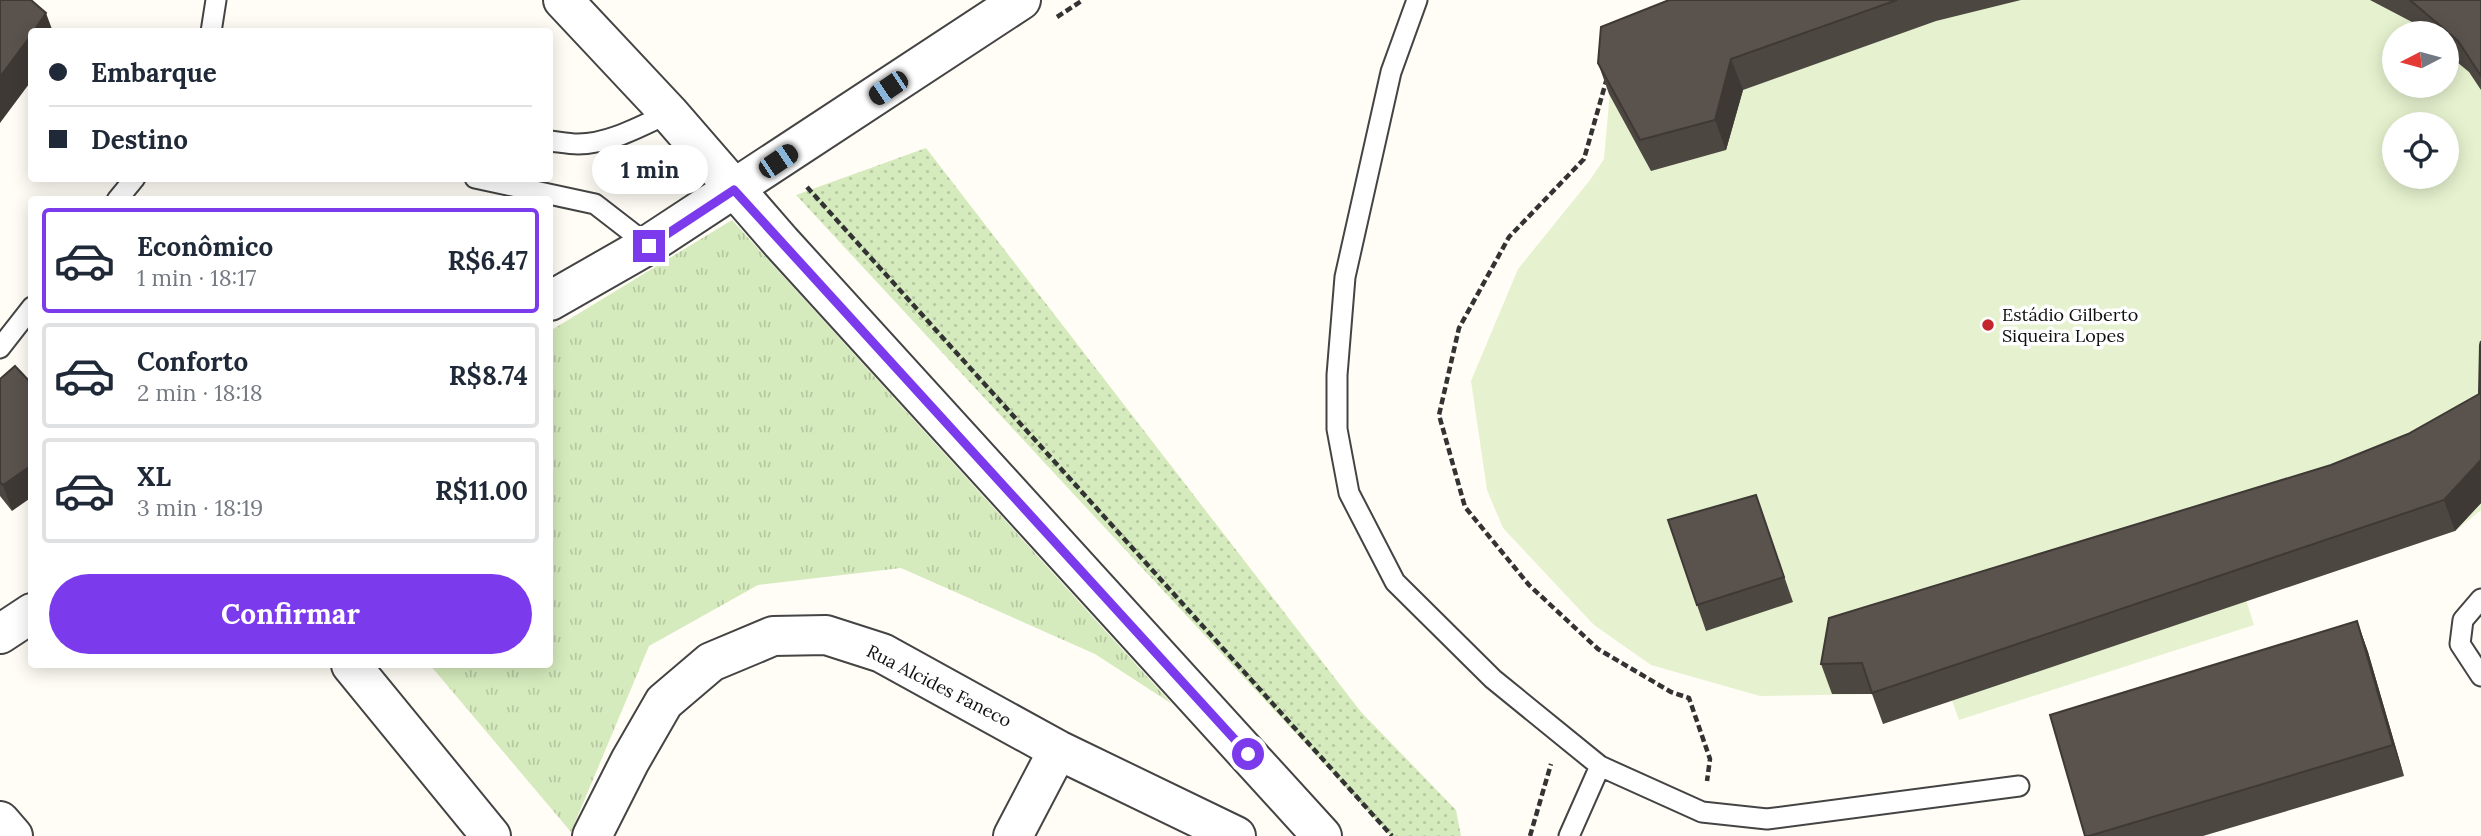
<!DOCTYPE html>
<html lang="pt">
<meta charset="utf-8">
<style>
body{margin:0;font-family:Lora,serif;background:#f2f2f3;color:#1f2937;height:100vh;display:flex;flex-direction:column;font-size:26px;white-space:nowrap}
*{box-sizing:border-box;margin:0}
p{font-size:23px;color:#747a83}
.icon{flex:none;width:38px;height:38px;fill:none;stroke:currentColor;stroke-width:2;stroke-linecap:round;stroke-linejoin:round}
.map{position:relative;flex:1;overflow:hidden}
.panel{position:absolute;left:28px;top:196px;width:525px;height:472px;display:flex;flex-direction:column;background:#fff;border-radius:7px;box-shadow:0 4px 18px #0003}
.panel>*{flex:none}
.hud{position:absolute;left:28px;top:28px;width:525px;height:154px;border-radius:7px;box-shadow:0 4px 18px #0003;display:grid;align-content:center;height:154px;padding:0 21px;background:#fff}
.needle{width:46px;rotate:264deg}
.buttons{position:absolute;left:2382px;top:21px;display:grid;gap:14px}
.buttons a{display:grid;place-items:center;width:77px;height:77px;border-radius:50%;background:#fff;box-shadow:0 4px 18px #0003;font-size:35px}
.end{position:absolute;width:32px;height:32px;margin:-16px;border:9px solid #7c3aed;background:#fff;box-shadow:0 0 0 4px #fff}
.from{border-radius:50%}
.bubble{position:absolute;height:49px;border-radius:24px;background:#fff;box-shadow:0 4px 18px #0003;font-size:23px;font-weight:800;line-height:49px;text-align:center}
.car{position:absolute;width:21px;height:42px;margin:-21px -10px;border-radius:9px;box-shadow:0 0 5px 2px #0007;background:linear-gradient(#222 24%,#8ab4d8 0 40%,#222 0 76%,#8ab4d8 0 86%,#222 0)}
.hud b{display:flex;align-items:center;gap:24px;height:66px;font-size:26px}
.hud b+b{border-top:2px solid #e0e1e3}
.hud i{width:18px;height:18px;background:#1f2937}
ul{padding:12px 0 0;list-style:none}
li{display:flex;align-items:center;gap:21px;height:105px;margin:0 14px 10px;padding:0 7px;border:4px solid #e0e1e3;border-radius:7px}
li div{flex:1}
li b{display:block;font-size:26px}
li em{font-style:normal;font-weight:800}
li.active{border-color:#7c3aed}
li>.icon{width:63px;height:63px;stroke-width:1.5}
.action{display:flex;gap:14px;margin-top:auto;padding:14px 21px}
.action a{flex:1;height:80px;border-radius:42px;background:#7c3aed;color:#fff;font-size:28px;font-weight:800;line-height:80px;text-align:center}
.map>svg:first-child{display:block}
</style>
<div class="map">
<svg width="2481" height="836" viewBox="0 0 2481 836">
<defs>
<pattern id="grass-tufts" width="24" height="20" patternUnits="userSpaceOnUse" patternTransform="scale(1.75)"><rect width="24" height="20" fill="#d5ebbd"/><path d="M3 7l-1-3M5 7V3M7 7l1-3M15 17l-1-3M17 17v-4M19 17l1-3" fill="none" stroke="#b6c8a1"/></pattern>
<pattern id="garden-dots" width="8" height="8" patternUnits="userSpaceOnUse" patternTransform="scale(1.75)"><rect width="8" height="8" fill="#d5ebbd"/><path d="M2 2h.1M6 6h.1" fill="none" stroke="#b6c8a1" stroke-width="1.8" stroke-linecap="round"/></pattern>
</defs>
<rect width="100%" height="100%" fill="#fffdf5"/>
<!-- grass -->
<path fill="url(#grass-tufts)" d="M732,220L1172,704L1095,654L901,568L758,585L649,646L571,832L430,665H550V331Z"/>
<!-- garden -->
<path fill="url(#garden-dots)" d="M926,148L1361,712L1456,810L1461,836H1391L796,195Z"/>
<!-- pitch -->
<path fill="#e6f2cf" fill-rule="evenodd" d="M1759,0H2460L2481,14V510L2455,531L2245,596L2254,625L1959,720L1951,698L1883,724L1873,694L1760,696L1651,665L1594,625L1503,528L1487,490L1471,381L1518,269L1590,180L1604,159L1613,57ZM2394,33H2446V86H2394ZM2394,124H2446V177H2394Z"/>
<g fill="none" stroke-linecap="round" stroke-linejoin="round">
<defs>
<path id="lane" d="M1417,0L1391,72L1345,277L1337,375V429L1349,493L1395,582L1493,679L1600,766L1702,812L1767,819L2019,786
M211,32L216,0
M550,141C559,142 569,144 578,144C609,144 641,126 669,113
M475,178L595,204L648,245
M117,200L135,178
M0,348L32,307
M2481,599L2463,620L2460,644L2481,676
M1569,836L1600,766"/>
<path id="street" d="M563,0L669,113L781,242L1322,836
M550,301L648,245L1021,0
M0,634L32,613
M351,665L491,836
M0,821L13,836
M592,836L630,761L664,702L711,662L773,636L826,635L882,653L1058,750L1236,836
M1013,836L1058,750"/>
</defs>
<!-- lane casing -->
<use href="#lane" stroke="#444" stroke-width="23"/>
<!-- street casing -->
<use href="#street" stroke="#444" stroke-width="42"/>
<!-- path -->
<path stroke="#333" stroke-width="4.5" stroke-dasharray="7 3.5" stroke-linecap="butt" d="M1057,17L1083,0
M1607,78L1584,159L1509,237L1459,328L1439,415L1465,507L1529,585L1598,649L1671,692L1689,698L1710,759L1707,781
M807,187L1392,836
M1530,836L1551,764"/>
<!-- lane -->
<use href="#lane" stroke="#fff" stroke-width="19"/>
<!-- street -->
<use href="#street" stroke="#fff" stroke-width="38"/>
</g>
<!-- wall -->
<path fill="#4d4742" d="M1669,0H2021L1936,21L1743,90L1726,150L1651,171L1609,94L1598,63Z
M2370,0H2481V90L2469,72L2446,53V33H2424L2412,22Z
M0,379L12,511L0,496Z
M2479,394L2481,503L2455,531L1883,724L1872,694H1832L1821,664L2331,465L2408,434Z
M1765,521L1793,602L1706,631L1697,605Z
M2357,621L2368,652L2404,776L2203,836H2085Z"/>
<!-- shaded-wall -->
<path fill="#3f3936" d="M46,13L53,32H33Z
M32,34V80L0,123V77Z
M1731,59L1743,90L1726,150L1715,120Z
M2481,460V503L2455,531L2444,500Z
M32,465V497L12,511L3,485Z
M2357,621L2368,652L2404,776L2393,745Z"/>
<!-- building -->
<path fill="#5a524d" stroke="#3f3936" stroke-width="2" d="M0,0H31L46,13L33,32H32V34L0,77Z
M1669,0H1897L1731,59L1715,120L1640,140L1598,63L1601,27Z
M2410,0H2481V76L2458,41Z
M2481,341V460L2444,500L1872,693L1862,663L1821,664L1829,618L2331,465L2408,434L2479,394L2480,345Z
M15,366L32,384V465L3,485L0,482V379Z
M1756,495L1784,577L1697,605L1668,520Z
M2357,621L2393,745L2089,836H2085L2050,715Z"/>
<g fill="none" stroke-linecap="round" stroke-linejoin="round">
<!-- route -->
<path stroke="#7c3aed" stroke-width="9" d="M649,246L734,190L1248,754"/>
</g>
<!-- markers -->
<circle fill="#c4262e" stroke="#fff" stroke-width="2.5" cx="1988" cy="325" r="7"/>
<g text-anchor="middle" stroke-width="7" stroke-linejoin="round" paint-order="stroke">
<!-- poi labels -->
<g font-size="18" fill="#111" stroke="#fff" text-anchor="start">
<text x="2002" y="321">Estádio Gilberto<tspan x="2002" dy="21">Siqueira Lopes</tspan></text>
</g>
<!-- street labels -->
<g font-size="18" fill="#111" stroke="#fff">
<text transform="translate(939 686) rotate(27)" y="6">Rua Alcides Faneco</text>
</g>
</g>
</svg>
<div class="buttons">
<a><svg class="needle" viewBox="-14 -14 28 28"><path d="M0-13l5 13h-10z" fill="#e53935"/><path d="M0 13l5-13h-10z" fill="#747a83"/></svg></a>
<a><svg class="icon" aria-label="locate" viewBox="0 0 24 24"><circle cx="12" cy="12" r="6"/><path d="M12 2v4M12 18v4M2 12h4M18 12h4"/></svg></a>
</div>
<i class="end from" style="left:1248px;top:754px"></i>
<i class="end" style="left:649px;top:246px"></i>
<div class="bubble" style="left:592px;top:145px;width:116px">1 min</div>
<i class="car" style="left:888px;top:88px;rotate:236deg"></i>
<i class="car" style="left:778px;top:161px;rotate:56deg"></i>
<div class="hud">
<b><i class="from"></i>Embarque</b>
<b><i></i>Destino</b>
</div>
<section class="panel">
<ul>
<li class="active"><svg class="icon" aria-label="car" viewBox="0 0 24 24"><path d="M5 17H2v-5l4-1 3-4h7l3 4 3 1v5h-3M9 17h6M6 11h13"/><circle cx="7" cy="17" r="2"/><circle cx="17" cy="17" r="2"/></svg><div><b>Econômico</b><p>1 min · 18:17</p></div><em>R$6.47</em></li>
<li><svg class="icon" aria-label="car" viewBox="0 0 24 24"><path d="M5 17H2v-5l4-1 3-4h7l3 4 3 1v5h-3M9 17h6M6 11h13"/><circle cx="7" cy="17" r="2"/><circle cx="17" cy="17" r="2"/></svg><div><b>Conforto</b><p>2 min · 18:18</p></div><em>R$8.74</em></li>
<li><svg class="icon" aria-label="car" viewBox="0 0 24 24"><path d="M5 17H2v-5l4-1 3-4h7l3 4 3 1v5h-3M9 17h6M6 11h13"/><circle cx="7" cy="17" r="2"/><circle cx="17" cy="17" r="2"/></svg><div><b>XL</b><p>3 min · 18:19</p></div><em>R$11.00</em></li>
</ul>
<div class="action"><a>Confirmar</a></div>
</section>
</div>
